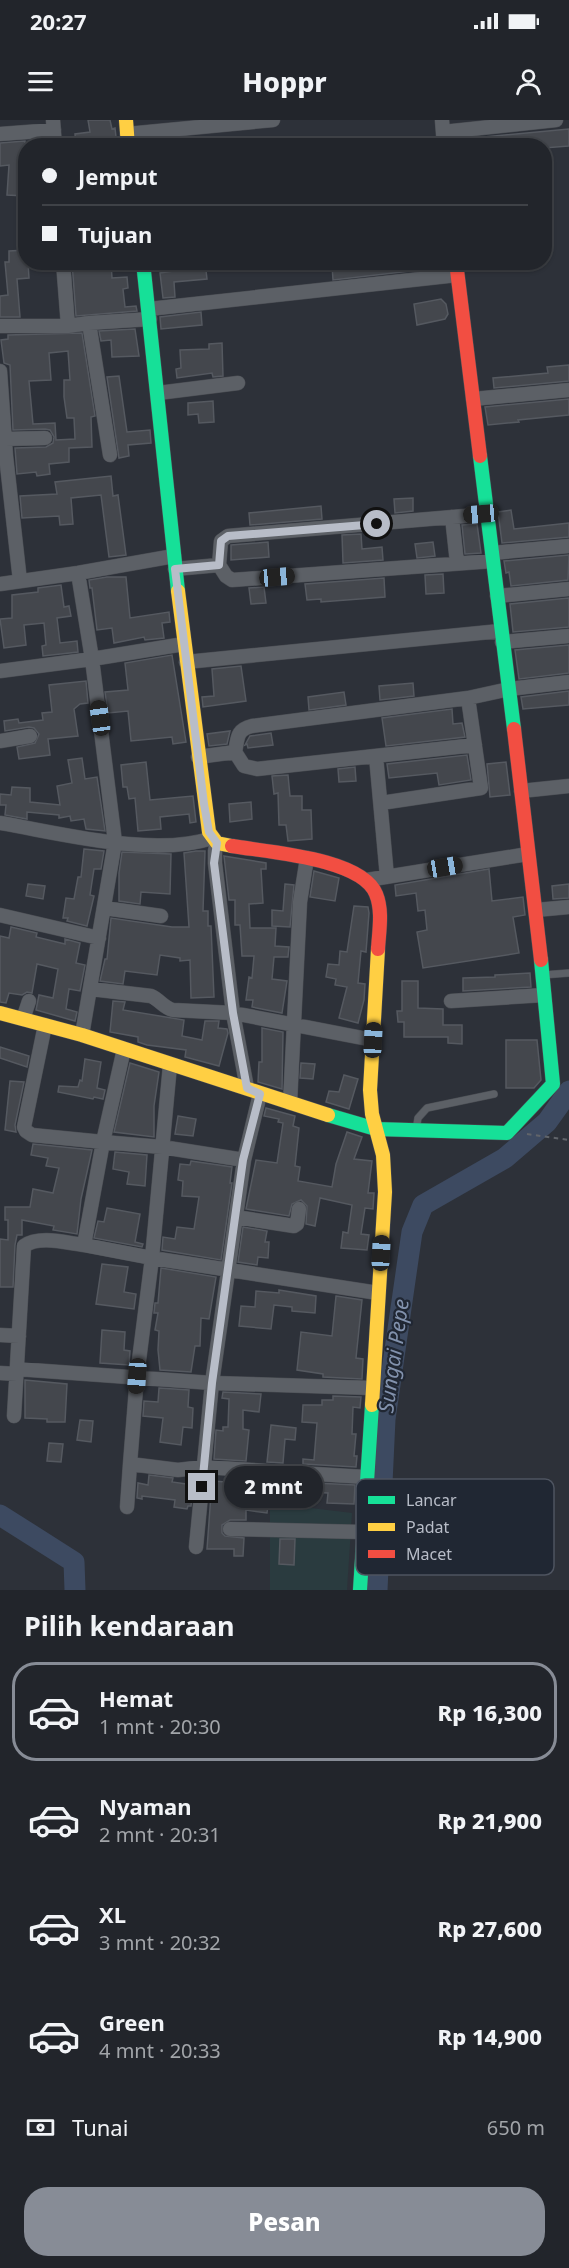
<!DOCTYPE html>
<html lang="id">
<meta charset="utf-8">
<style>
body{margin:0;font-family:"Noto Sans",sans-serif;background:#2a2d33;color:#f1f3f6;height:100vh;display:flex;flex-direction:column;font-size:22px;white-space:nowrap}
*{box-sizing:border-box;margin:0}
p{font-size:20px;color:#a2a5a9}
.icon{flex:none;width:33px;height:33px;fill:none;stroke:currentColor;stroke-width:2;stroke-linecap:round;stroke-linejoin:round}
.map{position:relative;height:1470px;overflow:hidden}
.side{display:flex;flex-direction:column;background:#22252b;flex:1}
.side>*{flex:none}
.banner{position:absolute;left:18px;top:18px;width:534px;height:132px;border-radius:24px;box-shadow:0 2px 4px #0004,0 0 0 2px #3f4247;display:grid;align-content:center;height:132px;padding:0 24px;background:#22252b}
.end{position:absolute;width:27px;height:27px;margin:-14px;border:8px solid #b8bdc8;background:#111;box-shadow:0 0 0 3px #111}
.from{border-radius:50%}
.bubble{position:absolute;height:42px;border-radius:21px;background:#22252b;box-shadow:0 2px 4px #0004,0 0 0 2px #3f4247;font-size:20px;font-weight:800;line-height:42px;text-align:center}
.car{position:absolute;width:18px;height:36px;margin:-18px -9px;border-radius:8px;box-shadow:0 0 4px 2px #0007;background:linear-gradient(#222 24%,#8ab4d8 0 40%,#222 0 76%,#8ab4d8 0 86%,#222 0)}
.banner b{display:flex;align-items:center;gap:21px;height:57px;font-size:22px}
.banner b+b{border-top:2px solid #3f4247}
.banner i{width:15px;height:15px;background:#f1f3f6}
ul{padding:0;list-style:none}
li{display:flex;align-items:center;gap:18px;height:99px;margin:0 12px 9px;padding:0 12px;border:3px solid transparent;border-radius:24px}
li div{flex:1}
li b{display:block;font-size:22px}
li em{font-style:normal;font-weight:800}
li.on{border-color:#878c96}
li>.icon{width:54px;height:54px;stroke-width:1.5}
h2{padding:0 24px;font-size:27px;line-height:72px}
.pay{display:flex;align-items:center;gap:15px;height:66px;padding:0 24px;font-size:22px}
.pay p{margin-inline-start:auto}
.primary-button{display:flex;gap:12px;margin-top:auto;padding:12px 24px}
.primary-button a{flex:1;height:69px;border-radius:24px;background:#878c96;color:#fff;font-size:24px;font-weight:800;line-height:69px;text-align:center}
.status{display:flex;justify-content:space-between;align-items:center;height:42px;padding:0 30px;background:#22252b;direction:ltr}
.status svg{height:16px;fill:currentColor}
header{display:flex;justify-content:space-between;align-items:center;height:78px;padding:0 24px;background:#22252b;font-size:27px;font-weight:800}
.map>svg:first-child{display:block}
</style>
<div class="status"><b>20:27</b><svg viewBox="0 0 49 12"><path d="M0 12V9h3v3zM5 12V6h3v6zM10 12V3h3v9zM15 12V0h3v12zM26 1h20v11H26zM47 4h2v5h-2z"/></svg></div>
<header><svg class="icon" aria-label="menu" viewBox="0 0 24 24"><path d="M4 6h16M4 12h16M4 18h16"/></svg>Hoppr<svg class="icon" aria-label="person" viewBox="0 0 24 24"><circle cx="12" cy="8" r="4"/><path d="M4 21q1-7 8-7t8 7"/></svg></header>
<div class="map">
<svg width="569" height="1470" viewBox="0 0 569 1470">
<rect width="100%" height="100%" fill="#2d3139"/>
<!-- green -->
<path fill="#2a3b3f" d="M270,1383L352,1393L347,1470H270Z"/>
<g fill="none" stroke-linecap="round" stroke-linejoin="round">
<!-- river -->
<path stroke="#3d4a61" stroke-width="21" d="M0,1395L74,1442L75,1470
M377,1470L385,1299L412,1112L423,1085L505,1038L547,1002L569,971"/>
</g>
<!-- building -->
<path fill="#44474d" stroke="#555960" stroke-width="1.5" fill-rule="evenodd" d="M88,0H110L112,9L115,8L117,26H76L75,14L90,12Z
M569,9V26L544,28V26H453V20Z
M25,21V76L7,75L9,45L0,46V23Z
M26,130V142H28L29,158L17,159L20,197H0V176L8,175L5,142H9V131Z
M72,142H111L112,158L127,157L128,168L123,169L125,187L136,186L137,191L76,196Z
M172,142H205L207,159L174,162L175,177L163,178L160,153L173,151Z
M363,142H445V147L333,160L332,145Z
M441,179L446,184L448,194L445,199L417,205L414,184Z
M201,192L202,205L161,209L160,197Z
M135,209L139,236L112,237L111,220L101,221L99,211Z
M82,213L95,296L91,297L92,327L69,328V342L49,344L50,354L37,356L36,352L17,354L15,328L46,327L53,323L54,317L50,310L45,309L13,310L10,245L4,243L1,220L8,219V215ZM68,231L70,260H64V277L67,298H74L75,319L56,320L55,303L33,304L29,261L51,260L49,233Z
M222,223L223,256L213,257L212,253L177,258L176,249L181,248L180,230L209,229V224Z
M569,245V261L494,268L493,258L548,253L547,247Z
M119,256L127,312L150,310L151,323L128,325L129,336L119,338L107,257Z
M569,279V295L518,300L519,302L488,305L485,287Z
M213,281L214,302L199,303L198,294L188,295V283Z
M111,356L113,376L118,375L126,435L109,437L101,375L71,378L73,404L60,405L59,396L22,398L20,376L57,374L55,362Z
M413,378V391L395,393L394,379Z
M321,386L322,399L250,405L249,393Z
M511,390L514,409L569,403V417L502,423L498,392Z
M477,404L481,433L465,434L462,405Z
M361,414L362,429L382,427L383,440L343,443L342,415Z
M268,422L269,437L231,440V425Z
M433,422L435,436L417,438L415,424Z
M569,435L568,460L511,466L509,452L506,453L504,441Z
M443,454L444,473L426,474L425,455Z
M107,457H126L130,498L169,492L170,502L162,503L164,518L145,520L144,517L114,523L112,508L97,510L92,468H90L89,460Z
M384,458L385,477L321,482V479L307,480L305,464Z
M61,465L64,487L69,486L71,496L57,498L60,523L77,521L78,532L43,536L42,526L46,525L44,503L24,505L26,525L4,528L0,499L12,498V475L38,472V468Z
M264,467L266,483L251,484L249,468Z
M569,478V507L513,512L510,484Z
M569,525V553L519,559L515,530Z
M172,535L186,622L173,624L172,617L131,621L128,591L108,593L105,572L128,570L125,543Z
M241,546L246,581L203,587L202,577L214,576L212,549Z
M86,561L88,583L80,584L74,589L78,616L48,619L50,635L19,639L17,627L35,623L39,614L34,608L29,607L5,611L4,601L18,599L19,603L43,600L42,593L52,592L49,565Z
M413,563L414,576L380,580L379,566Z
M569,571V585L523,589L521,577Z
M344,572L346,585L309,590L308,577Z
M452,589L453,604L462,603L465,617L386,626L382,598Z
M230,611L227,624L209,626L207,614Z
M271,613L273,625L248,628L247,624L245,625L250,616Z
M467,635L471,660L439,665L437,653L389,658L387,644Z
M82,638L85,659L97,657L105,711L86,709L84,699L71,701L70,696L59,698V695L27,692V699L5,695L6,685H0V674L11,675L12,667L30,668V682L60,685L57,666L72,663L68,640Z
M146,642L150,680L193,676L196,702L190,703L189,694L160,697L161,709L138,711L135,678L129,679L127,667H123L121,645Z
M506,642L510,675L490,677L487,644Z
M355,647L356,661L339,662L338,649Z
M288,655L290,676H302V690H311L312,719L288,721L286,705H279L278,673L274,674L272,656Z
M251,682L252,699L230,702L229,684Z
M84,729L104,731L101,749H94L90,775L94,776L87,806L67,801L68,798H63L66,778L74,779L78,757H81Z
M196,731H205L203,791H208V806H211L214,877L191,878L190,840L180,841V838L160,835L157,855L125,851L123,864L100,861L105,839H107L111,798L172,807H189L184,733Z
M122,732L171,734L170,774L141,772L140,784L119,781V753Z
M224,736L266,743V749H261L263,783L249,784L250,808H276L275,826L289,827L288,837H274L272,859L287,861L282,893L252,887L253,880H246L249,857L252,858L254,836H242L240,805H235V780H229Z
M489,749L492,781L523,777L525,795L513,797L519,833L423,848L417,812L427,810L425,790L418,791L416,773L396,776L395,765Z
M314,751L339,758L335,781L310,777Z
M28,764L45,766L43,779L26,776Z
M285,764L294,765L290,807L272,806V790L283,791Z
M569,764V778L553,779L552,766Z
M354,786L368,787L369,793L366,832L361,831L358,863L365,864L364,880L358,903L339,898L347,867L335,865L336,859L326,857L328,844L339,845L340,831L347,832Z
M11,807L37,813L36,817L65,824V819L80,823L76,843L85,845L80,871L69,869L66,889L77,892L75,901L36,890L39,875L53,878L58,849L37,844L32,873L27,872L22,875L9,873L6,883L0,882V816L9,818Z
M530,853L531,867L463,871V858L495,857V855Z
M402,861H418V888L443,889V905H462V924L448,923V917H404V902H398L397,891H402Z
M113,881L125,882L123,890L184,900L182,916L202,920L205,901H219L218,908L227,909L228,913L219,946L185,937L186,930L147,925L138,922V917L110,912Z
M262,908L283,912L282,969L258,962L259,942H262Z
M506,920H537L541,960L534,968H506Z
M0,927L29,936L27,947L0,938Z
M85,939L101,942L97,968L105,970L103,979L94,977L93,979L58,972L59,966L78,967L80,960L82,961Z
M130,943L159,952L154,986V1017L114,1012Z
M301,943L315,944L313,959L300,958Z
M344,955L358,959L349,989L326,982L329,971L339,972Z
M10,961L24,962L15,1005L16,1012L5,1010Z
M266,988L295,996L293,1006L299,1008L295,1046L300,1047L298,1061L332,1067L336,1044L347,1012L362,1017L354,1039L372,1041L368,1073H374L373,1089L365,1088L361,1114L369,1115L367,1130L341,1128L343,1112L348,1113L352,1085L320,1078L315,1106L306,1104L307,1086L301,1080L292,1084L289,1096L246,1089L256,1040L277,1043L283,1003L278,1002L279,999L264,996Z
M178,996L196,999L193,1016L175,1014Z
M33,1024L92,1030L81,1079L77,1114L53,1110L54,1106L22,1100V1115H17L15,1125L13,1167H0V1119L8,1120V1100H5V1087H30L33,1069L53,1073L59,1048L46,1046L48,1038L31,1035Z
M115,1032L147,1035L145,1066L127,1064L129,1052L113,1049Z
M191,1041L232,1047L230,1063H232L221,1140L162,1130L163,1117L175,1119L177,1107L194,1109L199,1077L182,1076L183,1061L178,1060L180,1044L190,1045Z
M107,1088L140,1094L135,1122L143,1124L142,1127L94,1118L98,1101L104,1102Z
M243,1107L267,1111L265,1122H269L268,1138L258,1137L257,1145L238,1142Z
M102,1144L128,1147L124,1172L136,1174L134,1189L96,1184Z
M161,1148L216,1157L209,1199L201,1198L200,1226H195L191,1252L160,1250L158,1230L159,1211L155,1210L158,1193H154L155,1183H158Z
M279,1170L316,1176L315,1193L292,1191V1187L274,1185L271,1209L239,1206L241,1186L255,1187L256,1171L279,1173Z
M336,1176L362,1180L356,1238L363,1239L362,1259L323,1257V1254L297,1250L301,1212L332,1216Z
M102,1210L125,1212L124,1230L130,1231L129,1245L100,1243Z
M25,1260L67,1264L65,1302H47V1299L25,1298Z
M159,1268L189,1270L188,1287L193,1288L192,1308L183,1307L181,1325L160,1322L163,1298L143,1296L144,1281L158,1282Z
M223,1272L261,1274L259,1292L243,1290V1309L249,1310L246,1341L214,1339L216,1310L223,1311V1307H228L229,1279L222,1278Z
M333,1276L361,1277L360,1288L353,1287L352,1314H356L354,1336H357L356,1347L303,1344V1339L314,1340L317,1303L302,1302L303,1285H322V1280H333Z
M80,1300L93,1301L91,1322L77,1320Z
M271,1305L296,1308L295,1320L285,1319L283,1343L267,1342Z
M49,1323L63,1324L61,1342L47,1341Z
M149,1355L173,1358L172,1362L193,1365L191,1386H188L187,1389L174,1387L175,1380L142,1376V1379L137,1378L138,1363L148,1365Z
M212,1361L271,1365L267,1393L246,1390V1400H230L222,1405V1413L225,1416L244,1418L243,1436H234V1429H207Z
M295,1362L355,1365L354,1384L327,1383L328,1373L308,1372V1376H294Z
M280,1419H295L294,1445L279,1444Z"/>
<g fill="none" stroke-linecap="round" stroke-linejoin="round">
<defs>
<path id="lane" d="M543,855L569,853
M416,1010L418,998L427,988L494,974"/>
<path id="street" d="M53,0L55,26
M442,0L444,26
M443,12L556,0
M0,14L54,10
M127,14L273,0
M63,142L68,206
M149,189L457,155
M89,203L110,335
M0,206H68L89,203L150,199
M0,251L6,336L20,461
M158,273L238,263
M473,279L569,270
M5,319L45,318
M452,397L457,443
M492,433L569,426
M219,445L221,421L228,416L488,394
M175,449L219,445L226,456L232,460L493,441
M78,453L92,539L184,524
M0,464L78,453L174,436
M497,476L569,469
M502,522L569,516
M186,542L500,511
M0,551L92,539L115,722L82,915
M468,578L509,569L569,562
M0,621L30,616
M235,632C238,618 236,610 252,606L468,578L481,668L381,683
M376,636L387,757
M198,637L235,632L244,646L257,649L475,625
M521,671L569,666
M0,703C60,713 154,738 212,718
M217,723L215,731V743L233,893L247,968
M367,760L528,734
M104,788L161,796
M536,790L569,787
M0,795L99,818
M91,869L151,876C160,880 164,888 173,890L233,893L373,920
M451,881L544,875
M23,899L29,881
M45,905L24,1007L26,1011L32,1015L103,1022L124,929
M290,983L300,782L307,738
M236,1097L294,1106L297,1104L299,1089
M84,1125L152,1138L170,945
M0,1215L19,1216
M17,1249L212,1263L244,1040L260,974
M0,1253L17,1254
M14,1296L24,1126C39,1115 67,1123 84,1125L103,1022L162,1027L244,1040
M365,1357L203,1347L178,1350L130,1344L137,1256L152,1138L378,1173
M127,1387L130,1344
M230,1409L363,1412
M196,1427L212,1263L372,1268"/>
<path id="fast" d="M143,142L178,471
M480,336L514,609
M328,995L376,1009L507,1013L553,964L541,840
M360,1470L372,1285"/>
<path id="slow" d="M126,0L128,26
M178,471L209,712L217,723L232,726
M0,893L82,915L328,995
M372,1285L385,1072L383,1035L372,994L370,970L378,829"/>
<path id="jam" d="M456,142L480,336
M514,609L541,840
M232,726C267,732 362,738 376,774C383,791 379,811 378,829"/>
</defs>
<!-- lane casing -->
<use href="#lane" stroke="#4a4d53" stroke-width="8"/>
<!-- street casing -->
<use href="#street" stroke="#4a4d53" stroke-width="15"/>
<!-- fast casing -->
<use href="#fast" stroke="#4a4d53" stroke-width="15"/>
<!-- slow casing -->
<use href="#slow" stroke="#4a4d53" stroke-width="15"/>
<!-- jam casing -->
<use href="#jam" stroke="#4a4d53" stroke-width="15"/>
<!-- path -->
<path stroke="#60646a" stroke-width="2" stroke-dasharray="4.5 4.5" stroke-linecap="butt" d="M527,1014L569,1020"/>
<!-- lane -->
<use href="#lane" stroke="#5c6066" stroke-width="7"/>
<!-- street -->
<use href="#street" stroke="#5c6066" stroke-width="14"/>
<!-- fast -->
<use href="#fast" stroke="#16e098" stroke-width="14"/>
<!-- slow -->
<use href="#slow" stroke="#ffcf43" stroke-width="14"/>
<!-- jam -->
<use href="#jam" stroke="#f24e42" stroke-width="14"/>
</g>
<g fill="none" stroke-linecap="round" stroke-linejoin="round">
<!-- route -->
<path stroke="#b8bdc8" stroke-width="8" d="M202,1367L212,1263L243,1040L260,974L247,968L233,893L214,743L217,723L209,712L204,684L175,449L219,445L221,421L228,416L377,404"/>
</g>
<g text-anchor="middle" stroke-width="4.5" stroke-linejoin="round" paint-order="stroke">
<!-- water labels -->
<g font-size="21" font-style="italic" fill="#8292ad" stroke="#202733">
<text transform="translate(394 1236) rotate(-82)" y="7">Sungai Pepe</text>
</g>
</g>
<!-- legend -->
<rect x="356" y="1359" width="198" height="96" rx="9" fill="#202733" stroke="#4e5460" stroke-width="1.5"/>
<rect x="368" y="1376" width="27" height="8" fill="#16e098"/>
<rect x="368" y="1403" width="27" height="8" fill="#ffcf43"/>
<rect x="368" y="1430" width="27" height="8" fill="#f24e42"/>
<g font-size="16" fill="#b8bdc8">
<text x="406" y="1386">Lancar</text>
<text x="406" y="1413">Padat</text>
<text x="406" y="1440">Macet</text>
</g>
</svg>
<i class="end from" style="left:377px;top:404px"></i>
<i class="end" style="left:202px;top:1367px"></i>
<div class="bubble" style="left:224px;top:1346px;width:99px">2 mnt</div>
<i class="car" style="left:481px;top:394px;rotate:265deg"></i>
<i class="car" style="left:277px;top:457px;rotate:85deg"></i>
<i class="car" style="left:100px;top:598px;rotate:352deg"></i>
<i class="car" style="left:445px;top:747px;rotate:81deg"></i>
<i class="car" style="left:373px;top:920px;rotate:3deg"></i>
<i class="car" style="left:381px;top:1133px;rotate:3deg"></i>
<i class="car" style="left:137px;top:1256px;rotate:184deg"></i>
<div class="banner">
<b><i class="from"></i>Jemput</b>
<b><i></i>Tujuan</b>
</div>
</div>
<section class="side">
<h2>Pilih kendaraan</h2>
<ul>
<li class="on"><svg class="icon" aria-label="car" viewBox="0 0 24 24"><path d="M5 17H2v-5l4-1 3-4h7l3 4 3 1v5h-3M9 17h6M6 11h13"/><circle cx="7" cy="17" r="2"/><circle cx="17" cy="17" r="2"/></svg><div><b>Hemat</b><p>1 mnt · 20:30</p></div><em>Rp 16,300</em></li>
<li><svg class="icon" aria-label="car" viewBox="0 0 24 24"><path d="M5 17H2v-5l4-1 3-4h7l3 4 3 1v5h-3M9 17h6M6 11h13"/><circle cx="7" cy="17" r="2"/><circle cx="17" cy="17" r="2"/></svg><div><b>Nyaman</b><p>2 mnt · 20:31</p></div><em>Rp 21,900</em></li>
<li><svg class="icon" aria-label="car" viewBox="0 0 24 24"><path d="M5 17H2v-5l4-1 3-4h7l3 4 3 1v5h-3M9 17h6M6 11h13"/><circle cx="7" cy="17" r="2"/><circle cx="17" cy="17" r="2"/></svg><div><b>XL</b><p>3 mnt · 20:32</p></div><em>Rp 27,600</em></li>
<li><svg class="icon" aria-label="car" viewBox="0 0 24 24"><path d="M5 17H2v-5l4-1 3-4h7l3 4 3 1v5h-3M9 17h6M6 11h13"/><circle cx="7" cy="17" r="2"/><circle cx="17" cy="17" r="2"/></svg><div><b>Green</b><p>4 mnt · 20:33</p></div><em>Rp 14,900</em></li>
</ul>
<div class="pay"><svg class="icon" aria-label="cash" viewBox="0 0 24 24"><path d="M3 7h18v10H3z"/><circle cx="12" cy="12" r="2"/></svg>Tunai<p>650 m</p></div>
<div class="primary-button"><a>Pesan</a></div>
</section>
